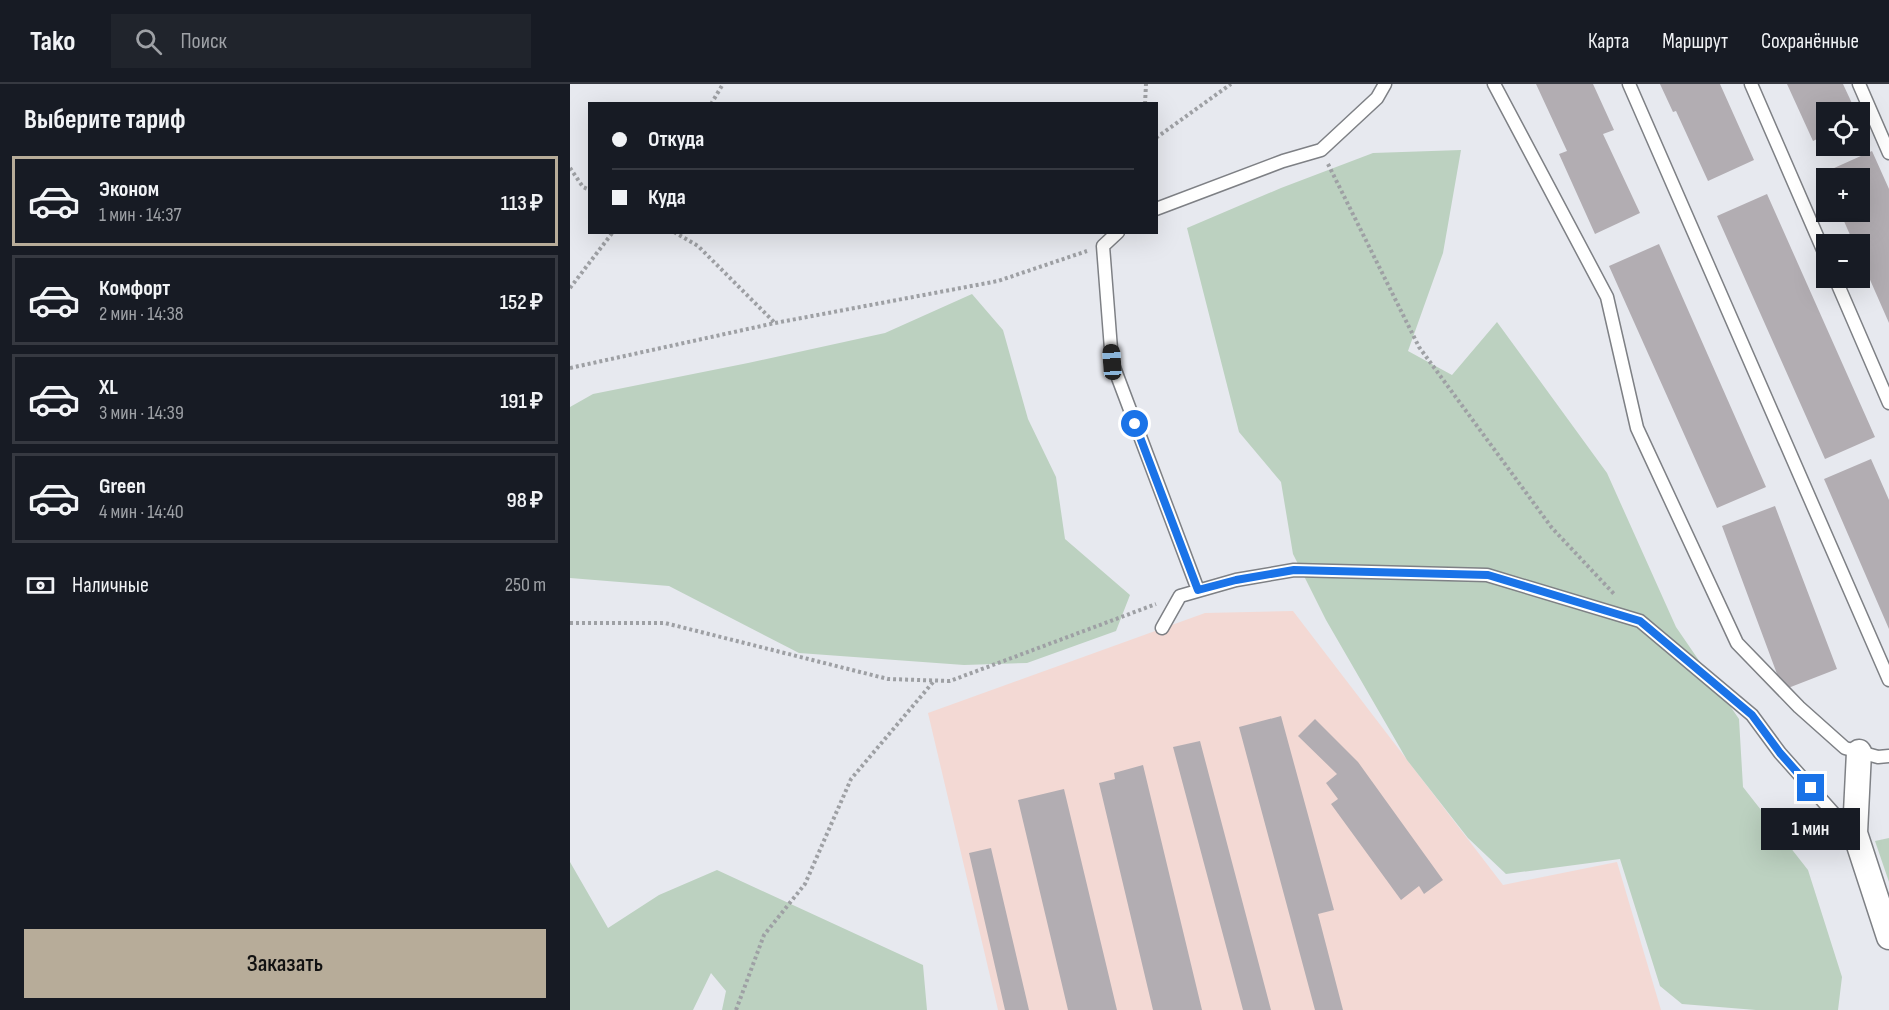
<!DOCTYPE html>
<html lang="ru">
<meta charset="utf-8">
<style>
body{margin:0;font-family:"Sofia Sans Condensed",sans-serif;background:#20242c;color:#f1f3f6;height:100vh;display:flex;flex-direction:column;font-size:22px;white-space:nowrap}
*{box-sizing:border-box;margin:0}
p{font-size:20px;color:#9ea1a6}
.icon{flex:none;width:33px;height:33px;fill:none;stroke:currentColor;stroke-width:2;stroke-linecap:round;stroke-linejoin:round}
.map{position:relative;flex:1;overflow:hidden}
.side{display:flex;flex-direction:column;background:#171b24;width:570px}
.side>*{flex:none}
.top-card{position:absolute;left:18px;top:18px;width:570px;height:132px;border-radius:0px;box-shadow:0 6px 24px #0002;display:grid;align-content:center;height:132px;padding:0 24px;background:#171b24}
.tools{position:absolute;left:1246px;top:18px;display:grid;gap:12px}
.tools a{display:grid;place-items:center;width:54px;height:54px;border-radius:0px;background:#171b24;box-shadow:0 6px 24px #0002;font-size:30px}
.end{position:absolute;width:27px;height:27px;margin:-14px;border:8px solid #1a73e8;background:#fff;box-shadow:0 0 0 3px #fff}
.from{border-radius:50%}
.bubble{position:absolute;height:42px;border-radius:0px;background:#171b24;box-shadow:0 6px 24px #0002;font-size:20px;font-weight:600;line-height:42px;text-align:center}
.car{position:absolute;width:18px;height:36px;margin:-18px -9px;border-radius:8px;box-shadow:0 0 4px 2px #0007;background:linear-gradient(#222 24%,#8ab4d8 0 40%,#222 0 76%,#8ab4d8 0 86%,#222 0)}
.top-card b{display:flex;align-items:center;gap:21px;height:57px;font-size:22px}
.top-card b+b{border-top:2px solid #363941}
.top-card i{width:15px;height:15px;background:#f1f3f6}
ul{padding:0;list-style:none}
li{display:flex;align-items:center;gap:18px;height:90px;margin:0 12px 9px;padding:0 12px;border:3px solid #363941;border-radius:0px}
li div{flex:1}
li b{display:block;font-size:22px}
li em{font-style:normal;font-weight:600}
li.active{border-color:#b7ac99}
li>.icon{width:54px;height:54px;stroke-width:1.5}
h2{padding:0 24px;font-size:27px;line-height:72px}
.pay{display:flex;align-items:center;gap:15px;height:66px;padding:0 24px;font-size:22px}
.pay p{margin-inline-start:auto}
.action{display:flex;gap:12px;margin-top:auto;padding:12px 24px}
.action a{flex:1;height:69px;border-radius:0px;background:#b7ac99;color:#111;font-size:24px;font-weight:600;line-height:69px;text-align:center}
header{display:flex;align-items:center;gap:36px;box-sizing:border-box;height:84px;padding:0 30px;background:#171b24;border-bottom:2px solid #363941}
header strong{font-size:28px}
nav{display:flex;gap:33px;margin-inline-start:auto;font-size:21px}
.search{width:420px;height:54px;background:#20242c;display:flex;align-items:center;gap:15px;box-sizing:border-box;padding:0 21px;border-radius:0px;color:#9ea1a6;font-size:22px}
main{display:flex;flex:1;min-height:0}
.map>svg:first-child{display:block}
</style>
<header>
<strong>Tako</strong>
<div class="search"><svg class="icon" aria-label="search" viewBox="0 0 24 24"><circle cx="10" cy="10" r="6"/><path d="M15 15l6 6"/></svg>Поиск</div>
<nav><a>Карта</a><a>Маршрут</a><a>Сохранённые</a></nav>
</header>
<main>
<section class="side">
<h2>Выберите тариф</h2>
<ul>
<li class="active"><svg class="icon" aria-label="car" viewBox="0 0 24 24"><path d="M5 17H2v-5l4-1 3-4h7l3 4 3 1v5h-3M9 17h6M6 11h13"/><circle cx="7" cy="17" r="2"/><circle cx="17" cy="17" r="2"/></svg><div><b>Эконом</b><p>1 мин · 14:37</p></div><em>113 ₽</em></li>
<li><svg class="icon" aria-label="car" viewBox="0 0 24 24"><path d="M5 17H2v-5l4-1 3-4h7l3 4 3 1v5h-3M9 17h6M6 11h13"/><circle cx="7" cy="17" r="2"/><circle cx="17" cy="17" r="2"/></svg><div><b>Комфорт</b><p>2 мин · 14:38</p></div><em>152 ₽</em></li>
<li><svg class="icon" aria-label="car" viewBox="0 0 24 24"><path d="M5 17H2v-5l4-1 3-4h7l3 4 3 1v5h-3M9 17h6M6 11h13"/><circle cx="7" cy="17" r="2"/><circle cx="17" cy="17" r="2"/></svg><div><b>XL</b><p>3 мин · 14:39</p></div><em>191 ₽</em></li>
<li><svg class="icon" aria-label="car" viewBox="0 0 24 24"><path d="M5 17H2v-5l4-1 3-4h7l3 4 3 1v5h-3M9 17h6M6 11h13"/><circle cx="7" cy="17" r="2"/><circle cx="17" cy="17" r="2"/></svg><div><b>Green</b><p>4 мин · 14:40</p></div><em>98 ₽</em></li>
</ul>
<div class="pay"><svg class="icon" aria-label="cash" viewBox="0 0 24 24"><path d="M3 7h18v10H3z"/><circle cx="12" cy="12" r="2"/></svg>Наличные<p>250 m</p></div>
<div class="action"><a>Заказать</a></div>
</section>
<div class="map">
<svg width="1319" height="926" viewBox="0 0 1319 926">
<rect width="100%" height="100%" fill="#e7e9ef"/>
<!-- industrial -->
<path fill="#f3d9d4" d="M723,527L933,801L1047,778L1091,926H428L358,629L635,529Z"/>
<!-- green -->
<path fill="#bcd1c0" d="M891,66L873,169L838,267L882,291L927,238L1037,389L1106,543L1169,635L1173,703L1238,786L1272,893L1268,926H1186L1112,920L1090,902L1050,775L936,790L898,754L837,676L756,536L723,470L711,398L669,348L617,144L711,104L803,69Z
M402,210L433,246L458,335L486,393L495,455L560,511L546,547L457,579L394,581L229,569L99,502L0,494V323L23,310L178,279L315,249Z
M1319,754V798L1305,757Z
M0,778L38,844L89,811L147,786L353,881L357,926H152L156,907L141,889L123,926H0Z"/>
<!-- building -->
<path fill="#b2adb2" d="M966,0H1023L1044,46L1033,50L1070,129L1025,150L989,70L997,67Z
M1090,0H1150L1184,76L1138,97L1106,27L1103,28Z
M1217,0H1273L1286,28H1257V50L1243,57Z
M1302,67L1319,105V239L1290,173V160H1284L1270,128H1290V94H1257V99L1253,89Z
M1197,110L1305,353L1255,375L1147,132Z
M1089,160L1196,403L1147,424L1039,182Z
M1301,375L1319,416V545L1254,395Z
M1205,422L1267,585L1213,606L1152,442Z
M711,632L764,826L748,830L773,926H745L669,643Z
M745,635L788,678L873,796L854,810L849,802L831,816L761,720L768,715L756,699L767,690L728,652Z
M630,657L701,926H673L603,663Z
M573,681L632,926H583L529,699L545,695L544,689Z
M494,705L547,926H498L448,716Z
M421,764L459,926H435L399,769Z"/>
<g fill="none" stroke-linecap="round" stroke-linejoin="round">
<defs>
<path id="lane" d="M924,0L1037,213L1067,344L1167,559L1229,623L1275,664L1308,673L1319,672
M1059,0L1319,596
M1181,0L1257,175
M1289,0L1319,69
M586,125L713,77L751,66L807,14L815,0
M548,148L533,162L542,278L628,506
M1265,194L1319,319
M592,544L610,512L666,496L724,486L917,491L1070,537L1182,631L1210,669L1284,752"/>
<path id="street" d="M1289,668L1285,749L1319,853"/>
</defs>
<!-- lane casing -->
<use href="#lane" stroke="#7e8085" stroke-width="15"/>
<!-- street casing -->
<use href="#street" stroke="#7e8085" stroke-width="27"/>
<!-- path -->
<path stroke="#9ea0a4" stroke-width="4" stroke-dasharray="3 3" stroke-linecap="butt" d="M141,20L153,0
M575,20L576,0
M586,54L661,0
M758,80L849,263L982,444L1045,511
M0,84L13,103L20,106
M104,148L128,162L205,239
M0,204L43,148
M0,284L205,239L428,197L517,167
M0,539H95L318,595L380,597L586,520
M166,926L194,851L235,800L281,695L364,597"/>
<!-- lane -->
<use href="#lane" stroke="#fff" stroke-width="12"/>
<!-- street -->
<use href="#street" stroke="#fff" stroke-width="24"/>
</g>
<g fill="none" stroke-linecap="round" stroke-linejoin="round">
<!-- route -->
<path stroke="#1a73e8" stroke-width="8" d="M565,340L628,506L666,496L724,486L918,491L1070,537L1182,631L1210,669L1241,704"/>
</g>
</svg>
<div class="tools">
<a><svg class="icon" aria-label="locate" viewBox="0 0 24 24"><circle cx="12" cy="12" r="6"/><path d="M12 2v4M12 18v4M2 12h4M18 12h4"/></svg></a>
<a>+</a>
<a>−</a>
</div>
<i class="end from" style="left:565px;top:340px"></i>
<i class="end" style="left:1241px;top:704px"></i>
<div class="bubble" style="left:1191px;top:724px;width:99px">1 мин</div>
<i class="car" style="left:542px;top:278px;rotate:356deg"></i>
<div class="top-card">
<b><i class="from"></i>Откуда</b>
<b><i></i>Куда</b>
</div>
</div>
</main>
